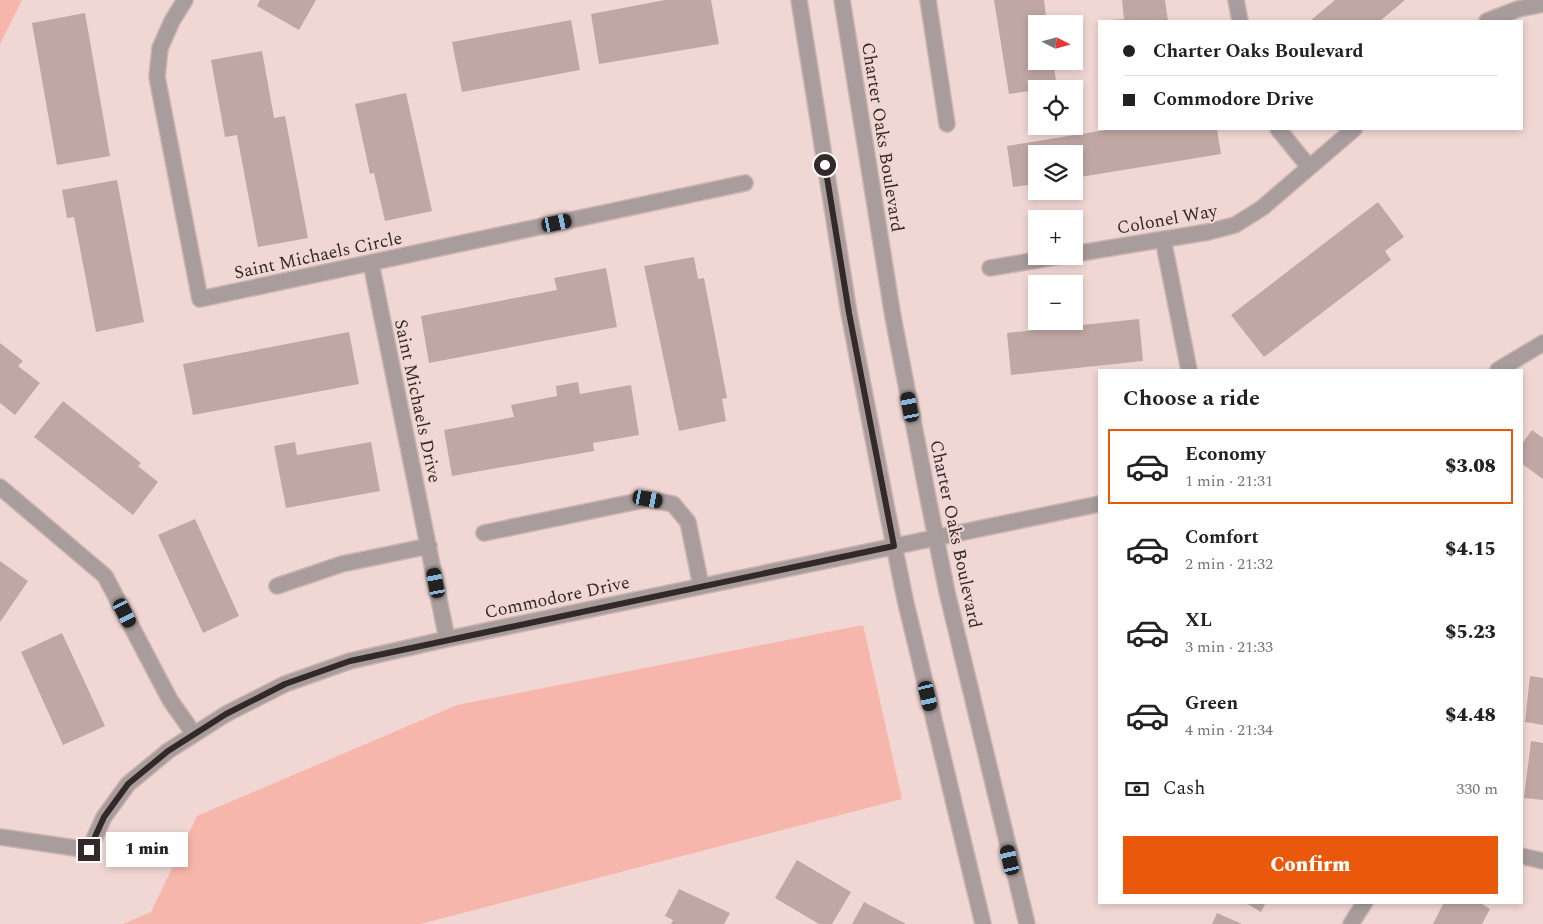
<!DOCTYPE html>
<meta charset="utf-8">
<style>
body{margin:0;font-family:Spectral,serif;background:#f6f6f6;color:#222;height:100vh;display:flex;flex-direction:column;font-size:19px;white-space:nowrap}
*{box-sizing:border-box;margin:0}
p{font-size:16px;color:#767676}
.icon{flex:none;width:28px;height:28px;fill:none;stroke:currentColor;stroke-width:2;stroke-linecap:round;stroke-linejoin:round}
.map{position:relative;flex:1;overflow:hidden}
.drawer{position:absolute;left:1098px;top:369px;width:425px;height:535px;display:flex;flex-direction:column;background:#fff;border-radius:0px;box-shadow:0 2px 8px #0003}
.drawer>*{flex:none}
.top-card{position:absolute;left:1098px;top:20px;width:425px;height:110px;border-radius:0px;box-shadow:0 2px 8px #0003;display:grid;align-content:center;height:110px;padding:0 25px;background:#fff}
.needle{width:32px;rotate:96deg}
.buttons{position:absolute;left:1028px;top:15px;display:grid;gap:10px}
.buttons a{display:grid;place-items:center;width:55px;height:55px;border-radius:0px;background:#fff;box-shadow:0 2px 8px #0003;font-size:25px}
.end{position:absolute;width:22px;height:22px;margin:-11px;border:6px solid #332928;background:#fff;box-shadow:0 0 0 2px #fff}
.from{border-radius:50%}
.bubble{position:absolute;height:35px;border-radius:0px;background:#fff;box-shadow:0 2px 8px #0003;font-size:16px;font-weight:800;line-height:35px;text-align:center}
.car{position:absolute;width:15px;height:30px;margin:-15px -8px;border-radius:6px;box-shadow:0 0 4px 1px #0007;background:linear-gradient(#222 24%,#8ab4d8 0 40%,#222 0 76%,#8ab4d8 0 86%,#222 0)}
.top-card b{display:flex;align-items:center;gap:18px;height:48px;font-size:19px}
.top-card b+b{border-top:1px solid #e0e0e0}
.top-card i{width:12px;height:12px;background:#222}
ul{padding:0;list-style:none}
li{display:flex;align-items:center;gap:15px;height:75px;margin:0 10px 8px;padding:0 15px;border:2px solid transparent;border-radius:0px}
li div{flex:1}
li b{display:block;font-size:19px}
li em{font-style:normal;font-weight:800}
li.current{border-color:#ea580c}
li>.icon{width:45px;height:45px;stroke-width:1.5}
h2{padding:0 25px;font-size:22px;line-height:60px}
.pay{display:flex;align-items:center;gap:12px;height:55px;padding:0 25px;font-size:19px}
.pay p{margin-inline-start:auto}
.button{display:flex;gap:10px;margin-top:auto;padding:10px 25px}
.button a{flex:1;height:58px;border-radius:0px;background:#ea580c;color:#fff;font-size:20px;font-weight:800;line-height:58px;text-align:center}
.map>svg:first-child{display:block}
</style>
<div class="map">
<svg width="1543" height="924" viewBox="0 0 1543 924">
<rect width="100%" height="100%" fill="#f1d7d3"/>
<!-- green -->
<path fill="#f6b6ab" d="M0,0H22L0,44Z
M863,625L902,799L420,924H123L151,912L197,816L457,705Z"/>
<!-- building -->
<path fill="#c0a7a3" d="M260,0H316L299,30L257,6Z
M665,0H711L719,44L599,64L591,14Z
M994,0H1044L1047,24H1036V61H1053L1057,87L1036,89V90L1009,94Z
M1122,0H1165L1168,21H1112V20L1124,19Z
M1335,0H1405L1380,21H1310Z
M85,13L110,156L57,165L32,23Z
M571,20L580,70L462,92L452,42Z
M262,51L274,118L285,116L308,238L258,247L237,135L225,137L211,60Z
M406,93L432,211L385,221L374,173L370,174L355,104Z
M1112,129H1217L1221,154L1074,178V154H1036V184L1013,187L1007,146Z
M117,180L144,322L96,332L74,217L67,218L62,190Z
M1378,202L1404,237L1385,251L1391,260L1264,357L1231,315Z
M694,257L698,279L704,278L727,398L722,399L726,421L679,431L644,266Z
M606,268L617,327L429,363L421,316L557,290L554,278Z
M1139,319L1143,361L1011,375L1007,333Z
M349,332L359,384L193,415L183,364Z
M0,343L23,361L18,366L40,383L15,415L0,403Z
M578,382L580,394L631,385L639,435L593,443L594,451L452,476L444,430L514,417L511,405L557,396L556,386Z
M63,401L141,463L138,466L158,482L133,515L34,437Z
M1532,430L1543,438V479L1521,463V445Z
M295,442L297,455L371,442L380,491L286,508L274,446Z
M195,519L239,616L203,633L158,535Z
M0,561L28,581L0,622Z
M62,633L105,726L63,745L21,652Z
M1530,676L1543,678V725L1525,722Z
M1531,741L1543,743V800L1524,798Z
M797,860L851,892L832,924H819L775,898Z
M679,889L730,913L724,924H671L673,920L665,916Z
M864,902L906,924H852Z
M1244,902H1266L1261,912Z
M1444,902H1479L1490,909L1482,924H1433Z
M1217,913L1242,924H1212Z"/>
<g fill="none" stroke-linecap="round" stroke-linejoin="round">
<defs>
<path id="minor" d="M185,0L172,21L160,48L157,77L200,299L745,183
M799,0L849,313L886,505L905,599L983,924
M842,0L893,317L928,498L947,592L1027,924
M928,0L947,124
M1236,0L1240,21
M1487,21L1518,9L1543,4
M1278,129L1309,167
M1163,239L1189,370
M1074,254L1208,232L1235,225L1262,208L1354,129
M371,263L447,639
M990,268L1061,256
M1498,370L1543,343
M0,487L105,576L170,700L194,734
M484,533L648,499L673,504L688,522L701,586
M277,586L342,564L429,546
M0,837L89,850L104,817L128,784L168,751L226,714L285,684L350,661L447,639L1099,504
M1521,856L1543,861
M1351,924L1365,902"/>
</defs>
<!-- minor casing -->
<use href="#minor" stroke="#cbb4b1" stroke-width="18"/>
<!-- minor -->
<use href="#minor" stroke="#a89d9c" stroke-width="15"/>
</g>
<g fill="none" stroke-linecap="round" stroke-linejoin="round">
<!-- route -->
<path stroke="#332928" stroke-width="6" d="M89,850L104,817L128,784L168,751L226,714L285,684L350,661L894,546L849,313L825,165"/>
</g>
<g text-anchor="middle" stroke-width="4" stroke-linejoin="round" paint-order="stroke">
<!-- street labels -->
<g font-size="18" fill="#332928" stroke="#f1d7d3">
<text transform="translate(883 137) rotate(81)" y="6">Charter Oaks Boulevard</text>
<text transform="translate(1167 219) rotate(-10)" y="6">Colonel Way</text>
<text transform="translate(318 255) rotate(-12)" y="6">Saint Michaels Circle</text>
<text transform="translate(418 401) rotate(78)" y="6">Saint Michaels Drive</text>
<text transform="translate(956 534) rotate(78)" y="6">Charter Oaks Boulevard</text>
<text transform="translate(557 597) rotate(-12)" y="6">Commodore Drive</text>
</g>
</g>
</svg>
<div class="buttons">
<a><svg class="needle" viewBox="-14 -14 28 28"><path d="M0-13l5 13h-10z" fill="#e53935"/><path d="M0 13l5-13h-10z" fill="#767676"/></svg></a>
<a><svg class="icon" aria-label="locate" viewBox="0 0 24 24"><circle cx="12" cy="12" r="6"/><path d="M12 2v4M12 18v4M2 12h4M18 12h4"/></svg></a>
<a><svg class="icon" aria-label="layers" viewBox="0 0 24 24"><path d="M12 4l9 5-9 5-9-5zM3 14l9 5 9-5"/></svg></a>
<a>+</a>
<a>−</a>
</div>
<i class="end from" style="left:825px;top:165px"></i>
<i class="end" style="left:89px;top:850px"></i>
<div class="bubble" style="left:106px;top:832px;width:82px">1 min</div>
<i class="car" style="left:557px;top:223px;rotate:78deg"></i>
<i class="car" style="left:910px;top:407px;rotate:349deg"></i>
<i class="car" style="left:648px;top:499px;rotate:101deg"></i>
<i class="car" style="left:436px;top:583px;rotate:349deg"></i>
<i class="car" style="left:125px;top:613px;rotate:153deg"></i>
<i class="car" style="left:928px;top:696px;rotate:167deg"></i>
<i class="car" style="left:1010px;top:860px;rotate:347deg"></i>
<div class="top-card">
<b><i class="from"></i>Charter Oaks Boulevard</b>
<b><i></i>Commodore Drive</b>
</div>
<section class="drawer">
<h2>Choose a ride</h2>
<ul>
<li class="current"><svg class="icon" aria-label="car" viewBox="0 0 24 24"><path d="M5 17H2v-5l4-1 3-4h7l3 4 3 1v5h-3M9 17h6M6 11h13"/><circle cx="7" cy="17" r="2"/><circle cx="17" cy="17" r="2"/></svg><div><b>Economy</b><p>1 min · 21:31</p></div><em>$3.08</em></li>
<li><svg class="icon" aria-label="car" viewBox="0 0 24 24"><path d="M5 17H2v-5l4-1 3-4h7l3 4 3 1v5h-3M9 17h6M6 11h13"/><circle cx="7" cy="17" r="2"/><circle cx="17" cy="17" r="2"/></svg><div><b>Comfort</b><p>2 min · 21:32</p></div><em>$4.15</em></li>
<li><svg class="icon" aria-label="car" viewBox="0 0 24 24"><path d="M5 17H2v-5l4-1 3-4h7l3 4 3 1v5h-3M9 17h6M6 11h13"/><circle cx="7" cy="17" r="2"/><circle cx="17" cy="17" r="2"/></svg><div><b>XL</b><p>3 min · 21:33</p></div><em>$5.23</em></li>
<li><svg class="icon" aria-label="car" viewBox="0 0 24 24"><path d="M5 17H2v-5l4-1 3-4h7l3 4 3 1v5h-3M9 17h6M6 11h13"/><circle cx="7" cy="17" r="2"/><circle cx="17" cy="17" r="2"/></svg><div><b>Green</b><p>4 min · 21:34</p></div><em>$4.48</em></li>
</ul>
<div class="pay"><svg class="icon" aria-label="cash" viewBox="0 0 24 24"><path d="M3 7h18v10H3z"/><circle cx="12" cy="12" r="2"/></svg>Cash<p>330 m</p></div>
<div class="button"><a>Confirm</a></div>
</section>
</div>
